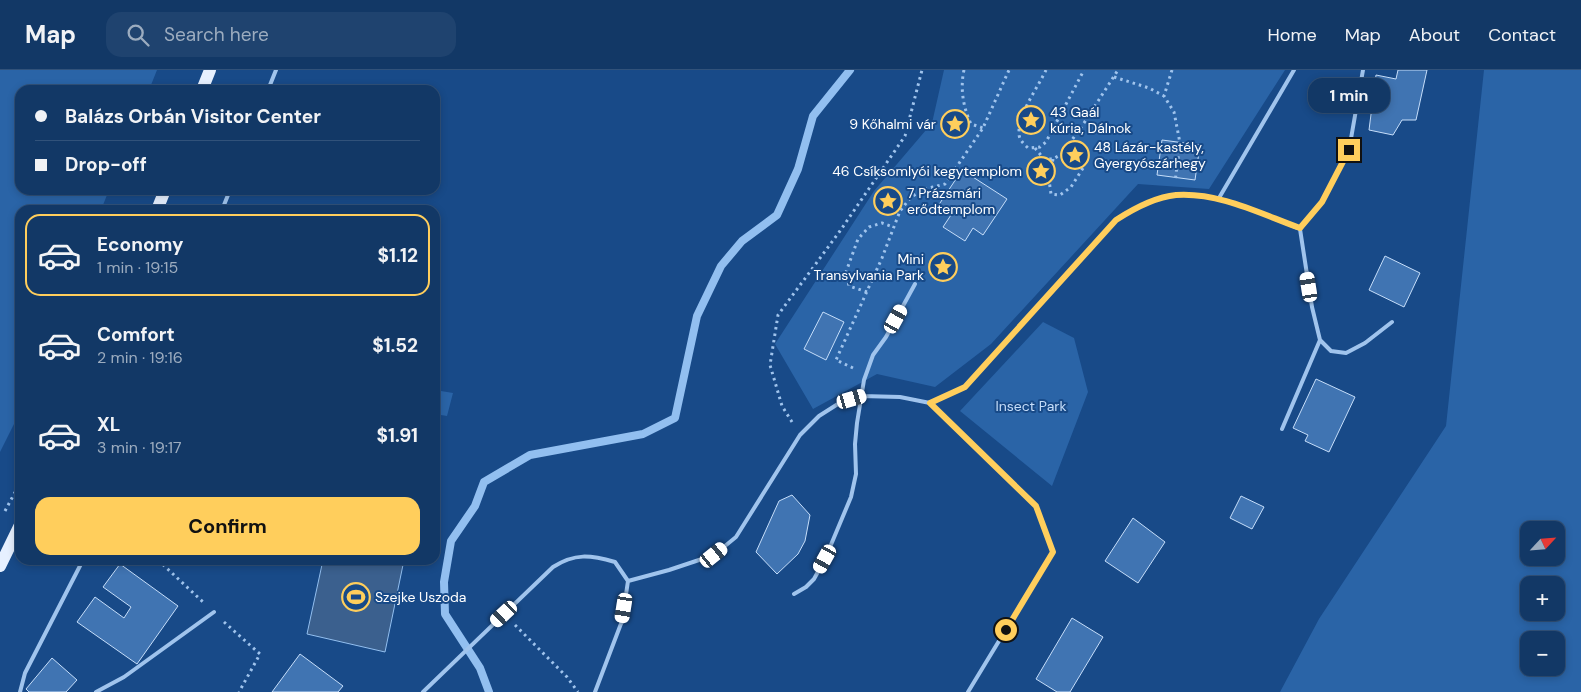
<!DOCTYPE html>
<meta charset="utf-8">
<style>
body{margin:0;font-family:"DM Sans",sans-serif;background:#1f436f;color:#f1f3f6;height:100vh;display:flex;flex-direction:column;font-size:19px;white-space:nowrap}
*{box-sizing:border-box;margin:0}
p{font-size:16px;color:#9cacbf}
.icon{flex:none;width:28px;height:28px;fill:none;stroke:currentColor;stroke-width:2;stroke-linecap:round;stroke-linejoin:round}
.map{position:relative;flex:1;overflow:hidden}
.side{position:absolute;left:15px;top:135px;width:425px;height:360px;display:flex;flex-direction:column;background:#123866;border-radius:15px;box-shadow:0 2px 8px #0003,0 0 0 1px #31527a}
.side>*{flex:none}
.banner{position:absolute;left:15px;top:15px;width:425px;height:110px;border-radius:15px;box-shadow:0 2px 8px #0003,0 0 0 1px #31527a;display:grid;align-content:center;height:110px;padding:0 20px;background:#123866}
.needle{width:32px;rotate:64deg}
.buttons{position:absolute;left:1520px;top:451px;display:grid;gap:10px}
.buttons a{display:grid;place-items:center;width:45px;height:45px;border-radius:10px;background:#123866;box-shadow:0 2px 8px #0003,0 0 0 1px #31527a;font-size:25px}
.end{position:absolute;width:22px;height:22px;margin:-11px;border:6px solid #ffce5c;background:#111;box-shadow:0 0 0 2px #111}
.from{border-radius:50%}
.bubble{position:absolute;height:35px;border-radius:15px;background:#123866;box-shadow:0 2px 8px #0003,0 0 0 1px #31527a;font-size:16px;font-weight:700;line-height:35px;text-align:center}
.car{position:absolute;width:15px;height:30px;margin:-15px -8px;border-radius:6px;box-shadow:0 0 4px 1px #0007;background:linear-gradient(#fff 24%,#345 0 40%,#fff 0 76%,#345 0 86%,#fff 0)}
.banner b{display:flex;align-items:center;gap:18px;height:48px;font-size:19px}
.banner b+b{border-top:1px solid #31527a}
.banner i{width:12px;height:12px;background:#f1f3f6}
ul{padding:9px 0 0;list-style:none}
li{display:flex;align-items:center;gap:15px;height:82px;margin:0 10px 8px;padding:0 10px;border:2px solid transparent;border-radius:15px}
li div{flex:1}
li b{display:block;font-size:19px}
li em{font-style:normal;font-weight:700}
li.current{border-color:#ffce5c}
li>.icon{width:45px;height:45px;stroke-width:1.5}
.button{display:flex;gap:10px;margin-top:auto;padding:10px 20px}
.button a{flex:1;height:58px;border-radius:15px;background:#ffce5c;color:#111;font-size:20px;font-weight:700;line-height:58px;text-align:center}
header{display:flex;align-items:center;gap:30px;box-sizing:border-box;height:70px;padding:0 25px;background:#123866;border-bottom:1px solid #31527a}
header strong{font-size:24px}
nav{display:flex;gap:28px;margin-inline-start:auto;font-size:18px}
.search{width:350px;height:45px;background:#1f436f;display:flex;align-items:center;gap:12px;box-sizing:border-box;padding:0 18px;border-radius:15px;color:#9cacbf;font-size:19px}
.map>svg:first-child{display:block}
</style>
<header>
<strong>Map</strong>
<div class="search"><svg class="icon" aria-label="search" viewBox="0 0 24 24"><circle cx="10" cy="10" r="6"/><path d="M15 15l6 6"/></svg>Search here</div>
<nav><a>Home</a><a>Map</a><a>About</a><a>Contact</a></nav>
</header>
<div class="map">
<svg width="1581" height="622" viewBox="0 0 1581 622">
<rect width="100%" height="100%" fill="#184a88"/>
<!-- green -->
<path fill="#2a64a7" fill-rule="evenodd" d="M0,0H157L149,20H20V120H109L101,140H20V342L0,382Z
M944,0H1285L1209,119L1138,114L991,274L935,317L877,304L813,339L775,274L874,121L932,53Z
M1484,0H1581V622H1280L1319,549L1446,356ZM1529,460H1556V488H1529ZM1529,515H1556V542H1529ZM1529,570H1556V598H1529Z
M1043,252L1074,268L1088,322L1052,416L960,341Z
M435,320L453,323L447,346L435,344Z"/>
<!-- water -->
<path fill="#3b608e" stroke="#92bff0" d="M323,490H404L385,582L307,564Z"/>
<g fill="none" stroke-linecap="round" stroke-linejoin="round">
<!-- stream -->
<path stroke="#92bff0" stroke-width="8" d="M489,622L480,598L445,544L444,512L451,471L475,436L484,412L530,385L643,364L675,348L697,246L721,196L742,171L777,145L798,99L813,46L850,0"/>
</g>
<!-- building -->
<path fill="#4074b2" stroke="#c6defa" d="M1398,0H1427L1416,50H1402L1393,65L1369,60L1376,5L1396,9Z
M1162,70L1200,75L1195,110L1157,105Z
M962,100L1007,129L983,165L973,158L965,171L943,157L951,145L938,136Z
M1385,186L1420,203L1404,237L1369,220Z
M823,242L844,252L826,290L804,279Z
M1316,309L1355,327L1329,382L1305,371L1308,365L1293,358Z
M792,425L810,445L805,471L798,484L777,504L756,482L779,431Z
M1241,426L1264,437L1252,459L1230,448Z
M1133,448L1165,472L1138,513L1105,491Z
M120,494L178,536L137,594L77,552L95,527L124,548L131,537L103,517Z
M1072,548L1103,567L1070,622H1057L1036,609Z
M300,584L343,616L338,622H272Z
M52,588L77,610L66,622H29L26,619Z"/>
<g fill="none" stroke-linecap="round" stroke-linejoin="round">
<!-- path -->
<path stroke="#a0c4ed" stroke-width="3" stroke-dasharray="2.5 4" stroke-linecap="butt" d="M964,0C960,18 963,37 971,54L983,58
M1046,0C1038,17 1019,43 1019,61C1018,69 1023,73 1028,78L1040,77L1046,72L1084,0
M1172,0L1164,26L1174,42L1180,73L1175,112
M1114,7L1149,18L1164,26
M1035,78L1044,89H1053L1062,84L1084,53L1118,0
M1053,89L1049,110L1051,124L1060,125L1071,117L1085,95
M867,222L849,216L846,202L858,169L869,157L882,153L893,157
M853,298L836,290L882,188L900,141L911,127L925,119L945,114L983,58L1009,0
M792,352L782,336L770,295L778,245L840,161L905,66L922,0
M5,441L20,413
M158,490L203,532
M224,552L260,584L239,622
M515,555L567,607L578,622"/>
<!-- service -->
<path stroke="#a0c4ed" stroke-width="4" d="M268,20L276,0
M1219,128L1294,0
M222,140L230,120
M1300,159L1322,132L1349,80L1363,0
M930,333L1036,436L1053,482L968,622
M1282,359L1320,270
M628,511L669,500L714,485L736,467L800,365L819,346L841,332L862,326L900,327L930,333L965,317L1116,150C1133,139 1156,127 1176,125C1218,122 1262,144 1300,159L1312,237L1320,270L1331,281L1346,283L1365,273L1392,252
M794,524L806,517L814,509L825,489L851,427L856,404L855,374L857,353L864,310L873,285L886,267L915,214
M20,622L25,603L83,490
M96,622L124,607L214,542
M423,622L553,497C575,483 590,485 615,492L628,511L622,551L595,622"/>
<!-- primary -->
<path stroke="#e6f0ff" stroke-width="12" d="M202,20L210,0
M157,140L165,120
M0,496L20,455"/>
</g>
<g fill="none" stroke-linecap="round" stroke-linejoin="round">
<!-- route -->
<path stroke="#ffce5c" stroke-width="6" d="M1006,560L1053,482L1036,436L930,333L965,317L1116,150C1133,139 1156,127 1176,125C1219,122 1261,144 1300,158L1322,132L1349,80"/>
</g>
<!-- icons -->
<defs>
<symbol id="sight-ring" viewBox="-11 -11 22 22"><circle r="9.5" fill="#184a88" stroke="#ffce5c" stroke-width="1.5"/><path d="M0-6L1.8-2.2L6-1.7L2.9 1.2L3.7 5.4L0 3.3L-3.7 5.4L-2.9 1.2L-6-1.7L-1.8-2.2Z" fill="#ffce5c"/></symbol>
<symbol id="stadium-ring" viewBox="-11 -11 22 22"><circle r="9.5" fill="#184a88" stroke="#ffce5c" stroke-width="1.5"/><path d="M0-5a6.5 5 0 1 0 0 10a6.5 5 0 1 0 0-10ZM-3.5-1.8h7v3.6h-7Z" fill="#ffce5c"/></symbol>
</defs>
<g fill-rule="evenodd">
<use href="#sight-ring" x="1015" y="34" width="32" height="32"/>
<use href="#sight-ring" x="939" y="38" width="32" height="32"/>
<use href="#sight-ring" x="1059" y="69" width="32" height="32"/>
<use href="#sight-ring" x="1025" y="85" width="32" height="32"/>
<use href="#sight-ring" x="872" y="115" width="32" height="32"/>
<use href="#sight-ring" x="927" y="181" width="32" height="32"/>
<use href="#stadium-ring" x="340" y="511" width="32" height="32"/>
</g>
<g text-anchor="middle" stroke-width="4" stroke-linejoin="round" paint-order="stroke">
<!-- poi labels -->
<g font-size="14" fill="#fff" stroke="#184a88" text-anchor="start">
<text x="1050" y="47">43 Gaál<tspan x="1050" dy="16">kúria, Dálnok</tspan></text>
<text x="936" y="59" text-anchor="end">9 Kőhalmi vár</text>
<text x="1094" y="82">48 Lázár-kastély,<tspan x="1094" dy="16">Gyergyószárhegy</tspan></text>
<text x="1022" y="106" text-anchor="end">46 Csíksomlyói kegytemplom</text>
<text x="907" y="128">7 Prázsmári<tspan x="907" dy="16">erődtemplom</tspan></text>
<text x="924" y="194" text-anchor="end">Mini<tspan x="924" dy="16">Transylvania Park</tspan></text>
<text x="375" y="532">Szejke Uszoda</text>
</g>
<!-- park labels -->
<g font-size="14" fill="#c6defa" stroke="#184a88">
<text x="1031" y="341">Insect Park</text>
</g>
</g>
</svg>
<div class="buttons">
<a><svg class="needle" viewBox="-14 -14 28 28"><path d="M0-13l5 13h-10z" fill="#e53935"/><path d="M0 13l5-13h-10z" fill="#9cacbf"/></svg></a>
<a>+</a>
<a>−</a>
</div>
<i class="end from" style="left:1006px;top:560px"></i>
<i class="end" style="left:1349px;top:80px"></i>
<div class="bubble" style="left:1308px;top:8px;width:82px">1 min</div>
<i class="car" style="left:1309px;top:217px;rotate:351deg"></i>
<i class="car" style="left:896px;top:249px;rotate:29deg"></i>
<i class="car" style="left:852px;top:329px;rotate:74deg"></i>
<i class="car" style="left:714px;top:485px;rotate:51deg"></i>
<i class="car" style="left:825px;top:489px;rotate:209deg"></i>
<i class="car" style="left:624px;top:538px;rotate:189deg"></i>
<i class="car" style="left:504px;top:544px;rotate:227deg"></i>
<div class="banner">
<b><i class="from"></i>Balázs Orbán Visitor Center</b>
<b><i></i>Drop-off</b>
</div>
<section class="side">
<ul>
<li class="current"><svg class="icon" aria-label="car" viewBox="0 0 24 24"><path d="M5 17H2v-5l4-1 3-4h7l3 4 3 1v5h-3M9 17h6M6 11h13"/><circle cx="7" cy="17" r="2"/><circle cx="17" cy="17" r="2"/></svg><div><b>Economy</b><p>1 min · 19:15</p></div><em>$1.12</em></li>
<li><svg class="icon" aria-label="car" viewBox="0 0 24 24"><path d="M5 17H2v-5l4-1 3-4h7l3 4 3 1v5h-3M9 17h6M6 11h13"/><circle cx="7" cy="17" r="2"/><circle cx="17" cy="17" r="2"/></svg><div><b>Comfort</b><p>2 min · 19:16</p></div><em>$1.52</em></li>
<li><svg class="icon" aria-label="car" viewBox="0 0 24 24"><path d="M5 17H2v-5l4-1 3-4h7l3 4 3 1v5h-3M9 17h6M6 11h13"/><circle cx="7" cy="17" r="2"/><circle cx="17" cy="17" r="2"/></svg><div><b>XL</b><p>3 min · 19:17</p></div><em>$1.91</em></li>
</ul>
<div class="button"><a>Confirm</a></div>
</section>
</div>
